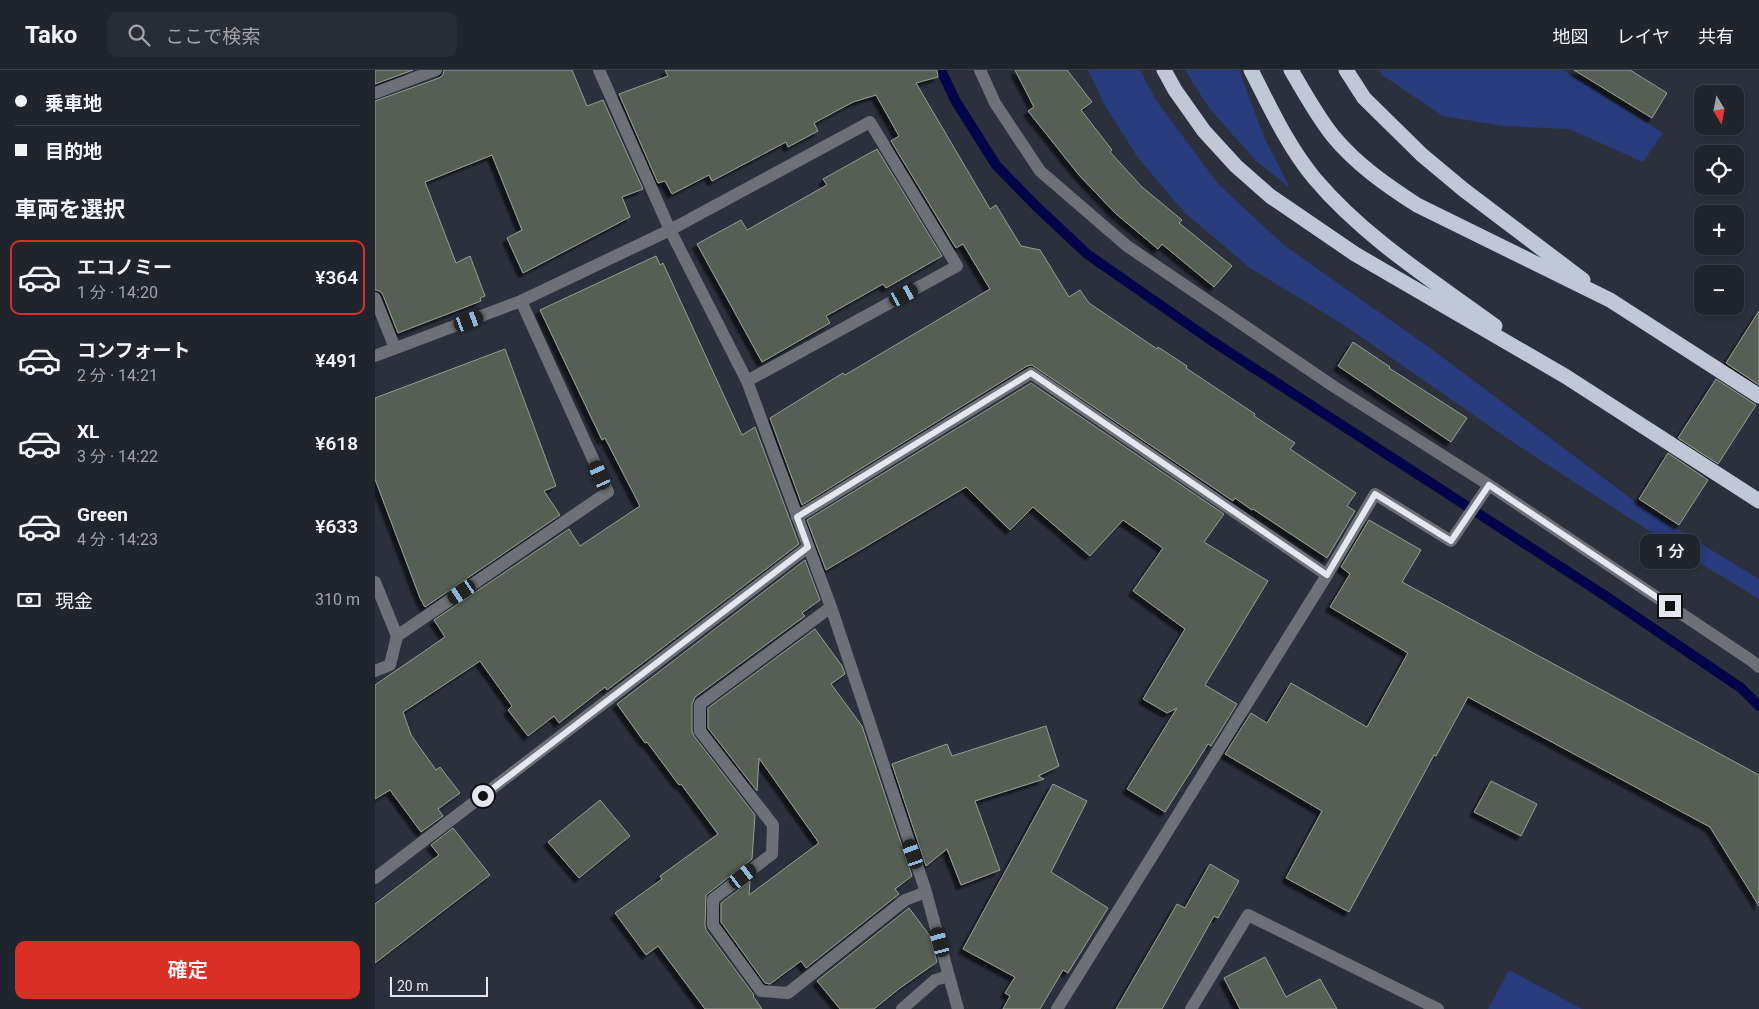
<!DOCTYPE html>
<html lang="ja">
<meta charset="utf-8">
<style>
body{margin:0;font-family:Roboto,"Noto Sans JP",sans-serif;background:#282c35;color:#f1f3f6;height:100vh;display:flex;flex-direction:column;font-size:19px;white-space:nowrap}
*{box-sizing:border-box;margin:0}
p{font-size:16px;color:#a2a4aa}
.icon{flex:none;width:28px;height:28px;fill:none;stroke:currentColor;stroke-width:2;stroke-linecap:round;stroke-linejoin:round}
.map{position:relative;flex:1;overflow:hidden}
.details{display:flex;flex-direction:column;background:#20242d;width:375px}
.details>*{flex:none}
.banner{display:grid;align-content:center;height:110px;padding:0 15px;background:#20242d}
.needle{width:32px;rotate:170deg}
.buttons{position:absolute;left:1319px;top:15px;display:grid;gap:10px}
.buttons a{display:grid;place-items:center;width:50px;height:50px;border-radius:10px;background:#20242d;box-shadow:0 2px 8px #0003,0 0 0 1px #3d4149;font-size:25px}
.scale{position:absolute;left:15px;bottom:12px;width:98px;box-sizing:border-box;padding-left:5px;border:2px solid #e4e7ef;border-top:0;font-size:14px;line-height:18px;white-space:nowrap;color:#e4e7ef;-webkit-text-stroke:4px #2b303c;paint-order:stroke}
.end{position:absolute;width:22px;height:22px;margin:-11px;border:6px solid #e4e7ef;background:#111;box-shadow:0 0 0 2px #111}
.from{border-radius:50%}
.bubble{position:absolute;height:35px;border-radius:10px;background:#20242d;box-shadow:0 2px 8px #0003,0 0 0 1px #3d4149;font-size:16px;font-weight:600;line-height:35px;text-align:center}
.car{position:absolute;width:15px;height:30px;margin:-15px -8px;border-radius:6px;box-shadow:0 0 4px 1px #0007;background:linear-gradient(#222 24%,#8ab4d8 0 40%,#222 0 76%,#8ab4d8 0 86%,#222 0)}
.banner b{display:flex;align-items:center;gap:18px;height:48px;font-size:19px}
.banner b+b{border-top:1px solid #3d4149}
.banner i{width:12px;height:12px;background:#f1f3f6}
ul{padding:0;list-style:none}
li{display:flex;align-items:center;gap:15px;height:75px;margin:0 10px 8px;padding:0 5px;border:2px solid transparent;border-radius:10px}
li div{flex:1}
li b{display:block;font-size:19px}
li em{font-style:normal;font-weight:600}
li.selected{border-color:#d93025}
li>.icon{width:45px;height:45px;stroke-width:1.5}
h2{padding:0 15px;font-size:22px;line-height:60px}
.pay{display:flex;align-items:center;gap:12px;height:55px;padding:0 15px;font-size:19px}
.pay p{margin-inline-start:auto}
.action{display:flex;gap:10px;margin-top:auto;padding:10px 15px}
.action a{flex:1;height:58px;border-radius:10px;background:#d93025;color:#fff;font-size:20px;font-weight:600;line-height:58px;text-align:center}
header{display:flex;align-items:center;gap:30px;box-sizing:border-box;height:70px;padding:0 25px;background:#20242d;border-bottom:1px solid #3d4149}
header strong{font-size:24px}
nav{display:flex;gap:28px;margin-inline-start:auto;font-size:18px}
.search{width:350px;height:45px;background:#282c35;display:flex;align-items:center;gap:12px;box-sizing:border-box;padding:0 18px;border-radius:10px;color:#a2a4aa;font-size:19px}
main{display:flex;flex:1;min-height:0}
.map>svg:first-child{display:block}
</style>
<header>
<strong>Tako</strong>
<div class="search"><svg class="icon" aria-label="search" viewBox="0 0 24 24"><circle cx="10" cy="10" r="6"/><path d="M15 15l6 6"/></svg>ここで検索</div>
<nav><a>地図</a><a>レイヤ</a><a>共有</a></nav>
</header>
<main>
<section class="details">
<div class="banner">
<b><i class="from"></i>乗車地</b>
<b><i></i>目的地</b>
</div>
<h2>車両を選択</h2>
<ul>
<li class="selected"><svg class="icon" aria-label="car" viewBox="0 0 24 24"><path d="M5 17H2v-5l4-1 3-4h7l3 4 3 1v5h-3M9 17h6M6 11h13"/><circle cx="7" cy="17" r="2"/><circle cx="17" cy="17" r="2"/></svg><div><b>エコノミー</b><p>1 分 · 14:20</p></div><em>¥364</em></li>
<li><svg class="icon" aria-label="car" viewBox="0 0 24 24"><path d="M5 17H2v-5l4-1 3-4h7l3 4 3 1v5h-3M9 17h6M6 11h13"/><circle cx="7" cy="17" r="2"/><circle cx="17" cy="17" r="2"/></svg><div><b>コンフォート</b><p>2 分 · 14:21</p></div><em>¥491</em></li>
<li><svg class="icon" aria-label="car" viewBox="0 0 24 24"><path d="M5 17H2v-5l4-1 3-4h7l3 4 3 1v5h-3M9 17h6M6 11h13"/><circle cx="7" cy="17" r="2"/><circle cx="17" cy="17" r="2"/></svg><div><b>XL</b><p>3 分 · 14:22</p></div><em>¥618</em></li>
<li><svg class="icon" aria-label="car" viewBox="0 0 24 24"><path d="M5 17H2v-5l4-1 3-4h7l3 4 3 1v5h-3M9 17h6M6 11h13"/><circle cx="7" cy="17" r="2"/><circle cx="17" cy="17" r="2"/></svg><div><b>Green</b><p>4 分 · 14:23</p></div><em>¥633</em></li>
</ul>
<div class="pay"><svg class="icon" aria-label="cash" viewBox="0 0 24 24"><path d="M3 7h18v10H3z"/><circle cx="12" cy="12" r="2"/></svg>現金<p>310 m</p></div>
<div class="action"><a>確定</a></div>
</section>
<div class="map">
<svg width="1384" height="939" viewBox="0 0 1384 939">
<defs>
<filter id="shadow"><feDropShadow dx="-4.5" dy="4.5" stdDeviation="1" flood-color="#0009"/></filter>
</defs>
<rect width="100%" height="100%" fill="#2b303c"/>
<!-- green -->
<path fill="#273b7d" d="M713,0H765L782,32L844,115L910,176L1055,278L1274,442L1384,509V529L1310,484L1139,373L969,255L875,198L809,142L763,88L730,36Z
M810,0H864L889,67L915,118L881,91L834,38Z
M1004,0H1188L1288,63L1268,92L1194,59L1127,56L1068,46L1007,5Z
M1134,900L1207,939H1113Z"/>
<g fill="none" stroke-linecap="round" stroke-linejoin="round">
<!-- stream -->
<path stroke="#04044b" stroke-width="10" d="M566,0L580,30L621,95L661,136L712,184L837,271L1229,525L1366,618L1384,636"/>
</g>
<!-- building -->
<path fill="#555f52" stroke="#949f92" filter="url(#shadow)" d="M0,0H38L0,14Z
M69,0H197L212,36L228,30L268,119L247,127L255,147L148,203L132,168L147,160L117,85L50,112L81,193L95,186L110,226L105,228L106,231L23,263L8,225L5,221L0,220V31L64,8L68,5Z
M290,0H562L563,7L541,13L581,81L615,139L621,135L646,176L665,180L694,227L705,220L714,233L782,279L783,277L812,296L811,298L880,344L879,346L920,373L915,379L981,423L972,436L980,441L952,488L878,439L877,440L860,428L858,431L657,295L652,296L427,435L395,348L468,303L470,305L615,219L588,174L581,178L516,71L524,66L501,25L478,32L439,53L443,61L413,77L411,72L337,111L334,105L297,124L290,111L283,113L244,24L293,6Z
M640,0H692L717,32L706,40L737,80L735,82L767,117L807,150L804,153L857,196L839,217L787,174L783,179L740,143L704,105L653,41L659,37Z
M1199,0H1255L1292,23L1277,48Z
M502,79L567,186L511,218L508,214L451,246L455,253L387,292L322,174L366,150L372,160L452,115L448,109Z
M281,186L285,195L288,193L367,365L380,357L424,474L232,620L230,617L184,653L179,646L153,666L133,640L137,636L105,591L28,642L36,665L61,700L65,697L85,723L63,739L68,746L46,762L15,720L0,729V615L70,567L59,550L194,459L205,476L265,436L230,368L227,370L165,240Z
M1384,241V315L1351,293Z
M978,272L1015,297L1014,298L1092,348L1076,372L963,296Z
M130,279L181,416L169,421L185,445L50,537L45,528L0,409V328Z
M1341,309L1381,335L1343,394L1303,368Z
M656,313L849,444L829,472L893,511L830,615L862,634L836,676L833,674L790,742L752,719L802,638L792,643L768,629L810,559L758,521L788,478L748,450L715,486L658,437L635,460L591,417L451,500L432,450Z
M1293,383L1333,410L1304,455L1264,429Z
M994,450L1046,480L1027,512L1384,705V836L1335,757L1093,627L1061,686L1059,685L974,842L911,808L947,741L850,684L876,643L892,653L916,613L992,657L1033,583L955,537L975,504L966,497Z
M430,490L445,530L427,543L430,546L320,627L317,634V661L319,666L380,745L377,789L331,825L330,855L331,860L379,925L378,926L387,939H330L283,876L271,885L240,843L287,809L285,806L343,764L306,714L304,715L272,672L270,673L242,634Z
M440,559L467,596L470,604L456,614L487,656L537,806L520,819L524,824L431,898L426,891L395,914L390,913L346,852V833L375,811L374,825L444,773L384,688L382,721L333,658V638Z
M671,656L684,696L663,706L669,709L600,731L625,800L586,815L572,779L551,796L517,694L572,674L577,686Z
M1116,711L1162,734L1146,766L1099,742Z
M678,714L712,731L676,802L733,838L693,903L688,900L665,939H628L635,926L630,923L640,907L588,879Z
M225,730L255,766L204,808L173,772Z
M78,758L115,805L0,893V834L64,785L56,775Z
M835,794L864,811L843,848L839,846L787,939H741L802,834L810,838Z
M534,838L555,866L562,892L525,918L499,939H465L442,911Z
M890,887L911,927L945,909L962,939H865L849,908Z"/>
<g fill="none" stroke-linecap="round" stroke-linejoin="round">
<!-- minor -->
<path stroke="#6d7076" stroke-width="12" d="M224,0L295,160L372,311L456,537L551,822L583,939
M605,0L620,33L665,101L752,176L958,316L1114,415L1377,591L1384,597
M0,23L61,0
M0,228L20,278
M0,286L146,231L295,160L495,52L582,196L372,311
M422,447L656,303L952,505
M0,512L22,566
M456,537L325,634V661L398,755L397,784L338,829V855L386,921L413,923L530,830L551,822
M0,601L15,595L22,566L233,422L146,231
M0,808L433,477
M527,939L560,910L574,906
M682,939L952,505L1000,424L1076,471L1114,415
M816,939L873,845L1063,939"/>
<!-- highway -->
<path stroke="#c0c7d6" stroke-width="15" d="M789,0L800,20L829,61L861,96L895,126L980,184L1190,306L1384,431
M876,0C895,37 913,77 940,109C990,168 1057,210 1120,256
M916,0C929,22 942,46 958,66C981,94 1011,115 1042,135L1235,230L1384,326
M971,0L989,28L1047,85L1089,120L1208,210"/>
</g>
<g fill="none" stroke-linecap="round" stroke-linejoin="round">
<!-- route -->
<path stroke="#e4e7ef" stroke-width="6" d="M108,726L433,477L422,447L656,303L952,505L1000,424L1076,471L1114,415L1295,536"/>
</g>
</svg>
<div class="buttons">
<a><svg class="needle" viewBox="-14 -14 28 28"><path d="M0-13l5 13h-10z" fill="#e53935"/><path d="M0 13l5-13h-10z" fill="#a2a4aa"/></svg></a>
<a><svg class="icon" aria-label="locate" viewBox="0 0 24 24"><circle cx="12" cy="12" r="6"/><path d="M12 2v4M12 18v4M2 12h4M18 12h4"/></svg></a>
<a>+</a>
<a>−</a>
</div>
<div class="scale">20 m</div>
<i class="end from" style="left:108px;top:726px"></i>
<i class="end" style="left:1295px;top:536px"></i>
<div class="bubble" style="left:1265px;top:464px;width:60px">1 分</div>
<i class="car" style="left:529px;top:225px;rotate:62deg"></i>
<i class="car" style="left:94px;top:251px;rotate:69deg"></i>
<i class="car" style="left:225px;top:405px;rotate:336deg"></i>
<i class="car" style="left:87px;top:522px;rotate:236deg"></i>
<i class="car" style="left:538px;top:784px;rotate:341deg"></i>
<i class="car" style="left:368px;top:806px;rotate:52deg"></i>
<i class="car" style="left:565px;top:872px;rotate:345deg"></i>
</div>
</main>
